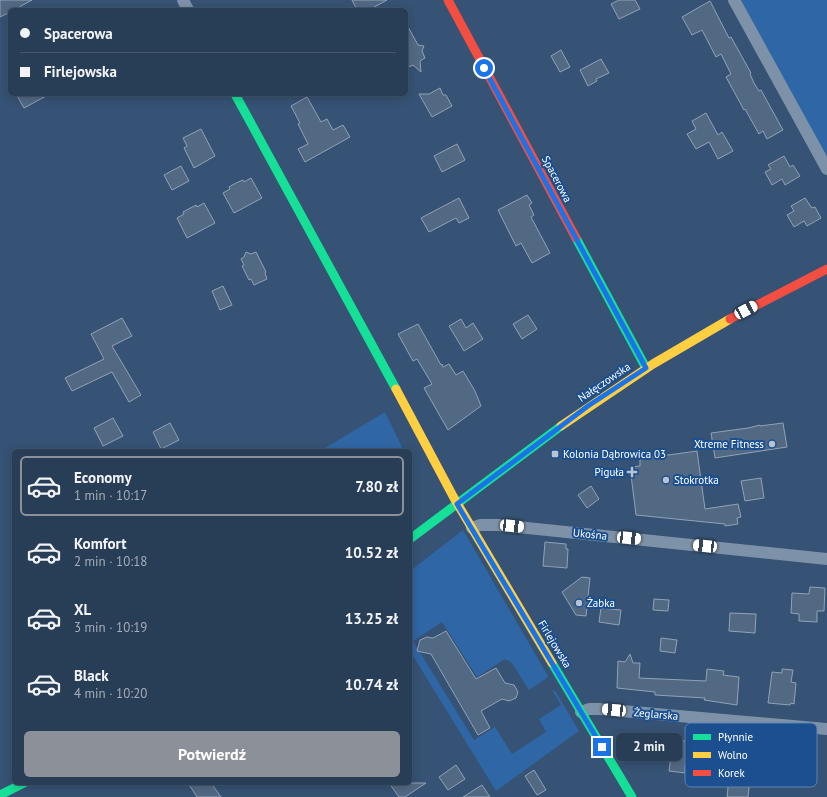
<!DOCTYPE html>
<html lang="pl">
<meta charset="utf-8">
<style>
body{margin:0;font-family:"PT Sans",sans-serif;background:#30455d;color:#f1f3f6;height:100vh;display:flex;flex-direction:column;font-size:15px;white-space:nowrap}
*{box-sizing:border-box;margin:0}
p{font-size:13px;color:#a5aeba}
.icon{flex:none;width:22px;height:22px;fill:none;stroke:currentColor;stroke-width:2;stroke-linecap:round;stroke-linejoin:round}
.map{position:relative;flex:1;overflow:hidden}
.drawer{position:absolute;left:12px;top:449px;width:400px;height:336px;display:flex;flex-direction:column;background:#283e57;border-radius:6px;box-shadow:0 2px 10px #0003,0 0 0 1px #44576d}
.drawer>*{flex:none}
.hud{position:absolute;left:8px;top:8px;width:400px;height:88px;border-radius:6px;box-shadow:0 2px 10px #0003,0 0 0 1px #44576d;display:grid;align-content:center;height:88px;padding:0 12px;background:#283e57}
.end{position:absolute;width:18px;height:18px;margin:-9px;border:5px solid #1a73e8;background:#fff;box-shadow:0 0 0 2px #fff}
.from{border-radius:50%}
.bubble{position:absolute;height:28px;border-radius:6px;background:#283e57;box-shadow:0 2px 10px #0003,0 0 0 1px #44576d;font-size:13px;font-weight:700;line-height:28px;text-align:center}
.car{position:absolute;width:12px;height:24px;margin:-12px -6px;border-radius:5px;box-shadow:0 0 3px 1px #0007;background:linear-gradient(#fff 24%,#345 0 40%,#fff 0 76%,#345 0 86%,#fff 0)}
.hud b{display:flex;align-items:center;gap:14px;height:38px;font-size:15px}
.hud b+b{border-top:1px solid #44576d}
.hud i{width:10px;height:10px;background:#f1f3f6}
ul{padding:7px 0 0;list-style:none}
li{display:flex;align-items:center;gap:12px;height:60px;margin:0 8px 6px;padding:0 4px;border:2px solid transparent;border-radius:6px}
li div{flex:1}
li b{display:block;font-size:15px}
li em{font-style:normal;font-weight:700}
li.current{border-color:#8c9099}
li>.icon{width:36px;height:36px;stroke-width:1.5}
.action{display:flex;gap:8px;margin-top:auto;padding:8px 12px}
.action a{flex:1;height:46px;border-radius:6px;background:#8c9099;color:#fff;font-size:16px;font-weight:700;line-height:46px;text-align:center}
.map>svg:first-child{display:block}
</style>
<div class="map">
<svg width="827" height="797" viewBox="0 0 827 797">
<rect width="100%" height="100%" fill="#365274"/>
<!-- green -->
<path fill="#2f66a5" d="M736,0H827V164Z
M385,412L404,451H320Z
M463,530L548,676L547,678L529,690L512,663L505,659L477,677L442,622L413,641L474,740L495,727L512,754L546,732L539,719L561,705L552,690L556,692L579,731L496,791L410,651V571Z"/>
<!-- building -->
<path fill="#526984" stroke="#92a2b6" d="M0,0H32L14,10H10V12L0,17Z
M352,0H387L369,10H357Z
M619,0H635L640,9L619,19L611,4Z
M710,1L729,38L731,37L751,73L750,74L754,83L759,91L761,90L783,130L767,139L763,131L759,134L745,109L744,110L726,77L731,74L721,54L716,57L702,30L692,35L682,17Z
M406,23L418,45L424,46L422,51L425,58L420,61L421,72L413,65L406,68Z
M561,50L570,67L560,72L551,56Z
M601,59L609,73L596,79L597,81L588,86L580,70Z
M440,88L443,95H446L452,106L432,117L419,94H429Z
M16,94H50L24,108Z
M307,97L321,122L327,119L333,130L343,125L350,137L305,162L298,149L308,144L298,124L300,123L291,106Z
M706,113L718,135L722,132L733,151L718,159L709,142L696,149L687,134L696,129L692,121Z
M201,129L215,156L194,168L184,148L187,146L183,138Z
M457,144L465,160L442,172L434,156Z
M784,156L790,167L793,165L800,176L785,185L782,179L772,185L765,172L771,169L768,165Z
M181,166L189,181L172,190L164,175Z
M251,178L262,198L234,213L223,193L230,189L229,187L236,183L243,180L244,182Z
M527,195L532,203L529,205L534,215L531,217L550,253L532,263L521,243L516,246L498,210Z
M459,198L469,218L459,223L456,218L429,232L421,218Z
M805,198L812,208L815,207L821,218L807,226L804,221L794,227L787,215L794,211L791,206Z
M204,203L215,223L187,238L177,218L184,214L183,212L196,205L197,207Z
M246,252L251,254L256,252L266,272L265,273L267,279L254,285L251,279L249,280L242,266L244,265L241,259L244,257Z
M223,286L232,305L220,310L212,291Z
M528,315L537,329L522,339L513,324Z
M122,318L132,336L112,346L141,395L129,402L112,372L72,391L65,378L104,359L91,334Z
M461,319L466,328L473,323L483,339L464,351L449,326Z
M418,324L441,365L442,364L443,367L449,364L456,375L463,371L475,391L481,406L448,430L424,388L432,384L417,359L413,361L398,334Z
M113,418L123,436L103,446L94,428Z
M170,423L179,440L161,449L153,432Z
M783,423L787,447L715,458L711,433L748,428L760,425V426Z
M697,451L705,509L738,504L741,517L737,518L738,524L725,526V524L636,515L630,467L640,466V459Z
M761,478L764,498L745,501L741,481Z
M591,486L599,499L587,508L578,495Z
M545,542L566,544V549H568L567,568L543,566Z
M582,577L590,578L586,616L576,615L562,592Z
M810,587L825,588L824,611H817V622L799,621V614L791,613L792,593L809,594Z
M654,599L669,600L668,611L653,610Z
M601,608L621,610L619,625L599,622Z
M730,613L756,614L755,633L729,631Z
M446,631L476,679L496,668L505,683L514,685L518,692L516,698L509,701L502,699L481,711L490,728L478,735L431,654L417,651L420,640L427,637L433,638Z
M661,638L677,640L675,653L660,651Z
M630,654L633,663H640L639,678L706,681L707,669L724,671L723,675L739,677L737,705L704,700L705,698L655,695V692L617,688L618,661L625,662Z
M782,669L793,670L791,682L796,683L794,704L791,703L790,705L768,703L772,672L782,673Z
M682,741H686L694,749L692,767L685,766V773L669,771L673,742H680Z
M732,751L753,753L748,797H727Z
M456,765L465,779L448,790L439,777Z
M534,770L546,790L537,795L525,776Z
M188,783H211L221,797H197Z
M389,783H426L405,797H399Z
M482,785L490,797H463Z"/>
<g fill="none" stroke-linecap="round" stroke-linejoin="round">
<!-- street -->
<path stroke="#7d92a8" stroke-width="12" d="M183,0L188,10
M734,0L827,169
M472,528L480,525H498L827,559
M581,712L589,709H599L827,729"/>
<!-- fast -->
<path stroke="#16e098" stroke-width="9" d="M235,94L396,389
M576,238L646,368
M410,539L561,426
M552,663L632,797
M0,795L24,783"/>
<!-- slow -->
<path stroke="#ffcf43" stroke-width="9" d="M396,389L454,498L552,663
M561,426L653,364L730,319"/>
<!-- jam -->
<path stroke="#f24e42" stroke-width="9" d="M448,0L576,238
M730,319L827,269"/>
</g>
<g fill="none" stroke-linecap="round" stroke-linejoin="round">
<!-- route -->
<path stroke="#1a73e8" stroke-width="5" d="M484,68L646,368L588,406L457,504L602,747"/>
</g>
<!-- markers -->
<g fill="#b9c2ce" stroke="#1b4f8f" stroke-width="1.5">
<circle cx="772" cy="444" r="4"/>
<rect x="551" y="450" width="8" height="8" rx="2"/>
<path d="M630 466h4v4h4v4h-4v4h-4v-4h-4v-4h4z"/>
<circle cx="666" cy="480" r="4"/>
<circle cx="579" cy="603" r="4"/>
</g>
<g text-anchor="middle" stroke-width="4" stroke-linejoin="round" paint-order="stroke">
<!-- street labels -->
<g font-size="11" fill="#fff" stroke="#1b4f8f">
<text transform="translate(557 179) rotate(62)" y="4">Spacerowa</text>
<text transform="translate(604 382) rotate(-34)" y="4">Nałęczowska</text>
<text transform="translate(590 534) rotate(6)" y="4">Ukośna</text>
<text transform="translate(555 644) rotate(59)" y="4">Firlejowska</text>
<text transform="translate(656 714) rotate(5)" y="4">Żeglarska</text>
</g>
<!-- poi labels -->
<g font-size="11" fill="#fff" stroke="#1b4f8f" text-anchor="start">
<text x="764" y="448" text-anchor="end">Xtreme Fitness</text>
<text x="563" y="458">Kolonia Dąbrowica 03</text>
<text x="624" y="476" text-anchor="end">Piguła</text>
<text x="674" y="484">Stokrotka</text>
<text x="587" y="607">Żabka</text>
</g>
</g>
<!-- legend -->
<rect x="685" y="723" width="132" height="64" rx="6" fill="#1b4f8f" stroke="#5f84b1" stroke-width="1"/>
<rect x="693" y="734" width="18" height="6" fill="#16e098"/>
<rect x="693" y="752" width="18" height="6" fill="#ffcf43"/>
<rect x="693" y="770" width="18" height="6" fill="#f24e42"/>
<g font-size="11" fill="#fff">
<text x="718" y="741">Płynnie</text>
<text x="718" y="759">Wolno</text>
<text x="718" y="777">Korek</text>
</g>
</svg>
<i class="end from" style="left:484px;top:68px"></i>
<i class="end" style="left:602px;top:747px"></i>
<div class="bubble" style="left:616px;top:733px;width:66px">2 min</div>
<i class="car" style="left:746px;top:310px;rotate:62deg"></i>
<i class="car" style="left:512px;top:526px;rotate:96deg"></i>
<i class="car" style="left:629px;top:538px;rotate:96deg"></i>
<i class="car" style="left:705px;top:546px;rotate:276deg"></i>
<i class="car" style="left:614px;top:710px;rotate:275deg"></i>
<div class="hud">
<b><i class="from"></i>Spacerowa</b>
<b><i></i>Firlejowska</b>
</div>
<section class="drawer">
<ul>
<li class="current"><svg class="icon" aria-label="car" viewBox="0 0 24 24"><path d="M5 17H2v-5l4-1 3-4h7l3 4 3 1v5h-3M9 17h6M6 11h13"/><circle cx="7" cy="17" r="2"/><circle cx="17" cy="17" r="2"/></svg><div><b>Economy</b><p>1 min · 10:17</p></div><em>7.80 zł</em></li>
<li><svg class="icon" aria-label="car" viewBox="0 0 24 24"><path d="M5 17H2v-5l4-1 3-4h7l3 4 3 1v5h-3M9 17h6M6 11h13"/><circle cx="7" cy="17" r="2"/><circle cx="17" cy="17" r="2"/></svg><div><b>Komfort</b><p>2 min · 10:18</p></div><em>10.52 zł</em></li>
<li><svg class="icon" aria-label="car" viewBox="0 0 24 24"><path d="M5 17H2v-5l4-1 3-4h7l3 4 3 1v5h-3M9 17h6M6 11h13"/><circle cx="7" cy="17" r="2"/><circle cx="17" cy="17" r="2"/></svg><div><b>XL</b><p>3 min · 10:19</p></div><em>13.25 zł</em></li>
<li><svg class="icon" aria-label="car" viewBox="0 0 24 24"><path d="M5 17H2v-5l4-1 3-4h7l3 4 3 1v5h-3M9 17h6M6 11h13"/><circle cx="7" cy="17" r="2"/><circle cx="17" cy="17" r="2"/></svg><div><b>Black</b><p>4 min · 10:20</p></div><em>10.74 zł</em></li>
</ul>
<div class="action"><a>Potwierdź</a></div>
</section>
</div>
